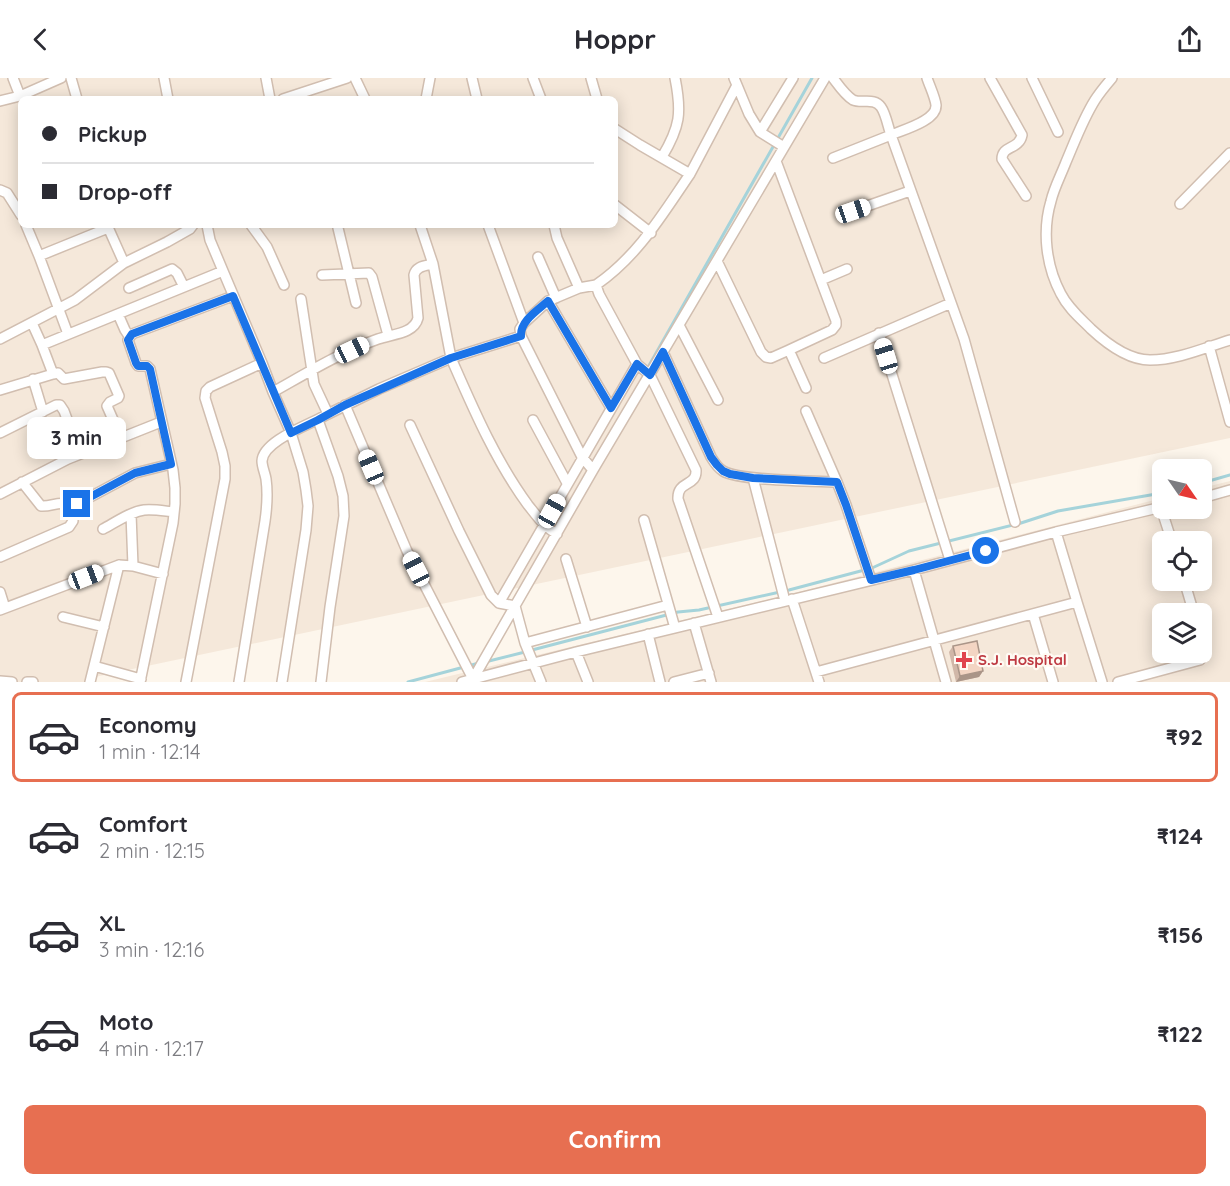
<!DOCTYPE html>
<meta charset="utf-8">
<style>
body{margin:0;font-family:Quicksand,sans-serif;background:#f2f2f3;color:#2b2b33;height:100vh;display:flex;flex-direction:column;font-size:22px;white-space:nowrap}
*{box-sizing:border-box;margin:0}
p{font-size:20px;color:#7c7c81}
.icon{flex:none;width:33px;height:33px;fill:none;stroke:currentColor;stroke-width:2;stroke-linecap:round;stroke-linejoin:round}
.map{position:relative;height:604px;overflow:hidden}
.details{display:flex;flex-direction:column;background:#fff;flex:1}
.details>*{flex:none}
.guide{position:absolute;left:18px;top:18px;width:600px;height:132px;border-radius:9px;box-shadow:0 3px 15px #0003;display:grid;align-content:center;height:132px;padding:0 24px;background:#fff}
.needle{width:39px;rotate:124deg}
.buttons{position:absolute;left:1152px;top:381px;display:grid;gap:12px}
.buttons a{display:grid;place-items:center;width:60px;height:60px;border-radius:9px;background:#fff;box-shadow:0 3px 15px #0003;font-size:30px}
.end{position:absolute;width:27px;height:27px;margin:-14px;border:8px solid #1a73e8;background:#fff;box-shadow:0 0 0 3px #fff}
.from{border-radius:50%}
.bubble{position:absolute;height:42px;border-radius:9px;background:#fff;box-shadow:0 3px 15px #0003;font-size:20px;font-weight:700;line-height:42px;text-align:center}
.car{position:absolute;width:18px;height:36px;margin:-18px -9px;border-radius:8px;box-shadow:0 0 4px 2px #0007;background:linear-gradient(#fff 24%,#345 0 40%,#fff 0 76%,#345 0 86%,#fff 0)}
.guide b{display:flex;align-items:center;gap:21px;height:57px;font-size:22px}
.guide b+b{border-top:2px solid #e1e1e2}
.guide i{width:15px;height:15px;background:#2b2b33}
ul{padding:10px 0 0;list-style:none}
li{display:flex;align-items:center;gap:18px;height:90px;margin:0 12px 9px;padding:0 12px;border:3px solid transparent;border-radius:9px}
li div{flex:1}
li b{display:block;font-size:22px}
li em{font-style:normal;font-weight:700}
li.on{border-color:#e76f51}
li>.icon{width:54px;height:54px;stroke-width:1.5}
.button{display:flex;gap:12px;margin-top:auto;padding:12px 24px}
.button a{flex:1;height:69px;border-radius:9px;background:#e76f51;color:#fff;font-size:24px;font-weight:700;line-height:69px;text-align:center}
header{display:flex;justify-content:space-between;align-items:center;height:78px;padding:0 24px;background:#fff;font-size:27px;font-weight:700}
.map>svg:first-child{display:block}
</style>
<header><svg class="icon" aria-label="back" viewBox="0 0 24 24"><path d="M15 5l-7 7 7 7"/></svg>Hoppr<svg class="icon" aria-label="share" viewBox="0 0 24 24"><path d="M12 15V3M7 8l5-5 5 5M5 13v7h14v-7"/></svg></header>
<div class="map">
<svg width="1230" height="604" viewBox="0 0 1230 604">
<rect width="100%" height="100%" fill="#fdf6ec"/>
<!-- residential -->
<path fill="#f5e8da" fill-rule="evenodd" d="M0,0H1230V360L90,600L88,604H0ZM21,21H615V147H21Z
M1230,403V604H425L787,517L1162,420V430H1202V410ZM1162,464H1202V502H1162ZM1162,536H1202V574H1162Z"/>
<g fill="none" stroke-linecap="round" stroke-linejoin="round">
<!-- stream -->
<path stroke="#a5d3da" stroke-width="3" d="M647,291L812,0
M1202,405L1230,397
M532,572L678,534L699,532L789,512L872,490L909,473L1021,445L1058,433L1162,415
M485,584L525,574
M408,604L479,585"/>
<defs>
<path id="minor" d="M13,0L20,18
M71,0L77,21
M164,0L168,21
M266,0L270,21
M355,0L365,21
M472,0L477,21
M533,0L541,21
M591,0L597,21
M734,0L749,36L760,54L784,69
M927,0C930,9 935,19 936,27C937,43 902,52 891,57L964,261L1015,444
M990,0L1022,57C1019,72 1002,67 1002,81L1026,118
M1032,0L1058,54
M1112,0C1106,7 1100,14 1095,22C1083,41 1075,63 1066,84C1061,97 1054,110 1051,123C1042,153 1046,188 1061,216C1068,230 1080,240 1091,251C1106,265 1128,282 1150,282C1177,282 1204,270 1230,262
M283,21L347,0
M426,21L430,0
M0,23L20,18L61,0
M615,51L640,67L690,96C662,137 638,178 596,207L599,216L637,286L650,297L696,392C697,409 677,402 678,421L718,539
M760,54L793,0
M662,79C680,49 682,35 675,0
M833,80L891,57C888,49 886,36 881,29C874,19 862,26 853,22C845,17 839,8 833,0
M776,83L836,243V247L832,252L789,272L806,310
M690,96L737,7
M0,112L7,115L21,137
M1180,126L1230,75
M615,127L651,155
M853,133L910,113
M26,147L39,178L68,256
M107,147L124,185
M251,147L267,169L284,207
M420,147L433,186L451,280L521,258
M488,147L524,245
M554,147L557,160L579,210
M338,150L356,225
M39,178L108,150
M538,179L556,220
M717,183L761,274L766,279L771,280L789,272
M223,193L262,285L273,314L291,355L303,394L306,412L308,428L306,452L282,604
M322,197L369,195L372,199L388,257
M821,202L847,191
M129,210L172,191L177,195L184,209
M548,223L611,330
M118,236L125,252L129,258
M32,245L42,267
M679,247L718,322
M879,255L950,482
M0,261L75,222L124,185L167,164L190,151L193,147
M1209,268L1230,344
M663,274L711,379C714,384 718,390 723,393C739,403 814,403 837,404L846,427L871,502
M824,280L951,225
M53,296L58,295L64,301L102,294H106L109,295L119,318L118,320L110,324L107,328L121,360
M33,301L43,334
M0,312L53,296L42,267L223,193L210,162L207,147
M273,314C307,295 341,274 378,261C392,256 414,256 418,240L414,197C416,188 425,188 433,186
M345,327L407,473L473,601
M806,333L837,404
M328,336L379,311L451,280C473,330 495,382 528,427C537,438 544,449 557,456
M318,342L338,398L343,418L344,438L330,529L321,604
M533,342L567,405
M410,347L459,453L491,517L499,525L515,528L525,565L541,604
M0,355L56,327H60L64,333L80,376
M593,392L582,379L521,258L520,251L524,245L548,223L579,210L596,207
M753,400L785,523
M22,404L41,428C54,429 62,420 72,431
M0,416L68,381L161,344
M1202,420L1230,412
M1161,430L1172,464
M131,436L133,488
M644,442L675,550
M103,451C116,444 130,434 144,432C154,431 164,433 174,434
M0,479L69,449L73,443L72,431L77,426L135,395L171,386
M566,481L587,549
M914,492L946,604
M1184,502L1194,536
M0,514L5,530
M792,521L819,604
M1077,524L1102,604
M499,525L637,286
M0,532L119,487L133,488L163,496
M1033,536L1053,604
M63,539L104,549
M694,545L711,604
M648,556L660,604
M525,565L668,527
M576,574L588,604
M94,588L141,601
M816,594L1077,524L1056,454
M0,603L12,604
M27,604H33
M90,604L119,487
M140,604L173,445L175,426V410L173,392L150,291L147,288H138L136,285L128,262L132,256L233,218
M186,604L225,401V388L222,374L205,320L206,313L210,309L262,285
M239,604L265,443C267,429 268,415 266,401C265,395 262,389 262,383C263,362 312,346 328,336L314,306L301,221
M462,604L473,601L593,392L825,0
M472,604L473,601L576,574L914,492L1056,454L1162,429
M674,604L709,595
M1118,604L1200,582L1205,576L1202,560"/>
</defs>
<!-- minor casing -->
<use href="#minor" stroke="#d1beb0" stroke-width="12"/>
<!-- minor -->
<use href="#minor" stroke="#fff" stroke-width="9"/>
</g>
<!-- wall -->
<path fill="#d1b7a8" d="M953,568L983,593L979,599L956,604L949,574Z"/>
<!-- shaded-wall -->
<path fill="#aa9588" d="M983,593L979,599L956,604L960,598Z"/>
<!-- building -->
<path fill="#f3d5c3" stroke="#aa9588" stroke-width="1.5" d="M977,563L983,593L960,598L953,568Z"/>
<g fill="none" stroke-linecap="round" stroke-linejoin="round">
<!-- route -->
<path stroke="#1a73e8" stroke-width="8" d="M77,426L135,395L171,386L150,291L147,288H138L136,285L128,262L132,256L233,218L291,355L318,342L345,327L451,280L521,258C520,243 538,232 548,223L611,330L637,286L650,297L663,274L711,379L717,387L723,393L730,396L753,400L837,404L846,427L871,502L914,492L986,473"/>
</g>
<!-- markers -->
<path fill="#e0444e" stroke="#fffaf3" stroke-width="2" d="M961 573h6v6h6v6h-6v6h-6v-6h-6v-6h6z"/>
<g text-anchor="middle" stroke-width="4.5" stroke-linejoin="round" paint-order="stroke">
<!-- health labels -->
<g font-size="15" font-weight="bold" fill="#be3a42" stroke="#fffaf3" text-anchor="start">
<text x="978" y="587">S.J. Hospital</text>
</g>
</g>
</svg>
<div class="buttons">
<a><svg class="needle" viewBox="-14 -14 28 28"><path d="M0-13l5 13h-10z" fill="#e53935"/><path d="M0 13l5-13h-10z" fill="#7c7c81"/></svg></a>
<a><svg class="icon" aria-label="locate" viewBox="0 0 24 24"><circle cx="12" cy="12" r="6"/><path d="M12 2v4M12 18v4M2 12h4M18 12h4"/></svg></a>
<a><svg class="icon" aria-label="layers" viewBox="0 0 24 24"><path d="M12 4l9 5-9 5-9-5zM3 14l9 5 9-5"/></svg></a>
</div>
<i class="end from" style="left:986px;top:473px"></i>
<i class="end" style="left:77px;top:426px"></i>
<div class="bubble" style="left:27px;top:339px;width:99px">3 min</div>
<i class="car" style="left:853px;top:133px;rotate:71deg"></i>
<i class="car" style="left:352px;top:272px;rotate:65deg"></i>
<i class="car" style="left:886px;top:278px;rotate:343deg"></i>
<i class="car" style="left:371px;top:389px;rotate:337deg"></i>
<i class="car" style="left:552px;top:433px;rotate:29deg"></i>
<i class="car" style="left:416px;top:491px;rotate:333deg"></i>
<i class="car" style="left:86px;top:499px;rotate:69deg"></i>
<div class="guide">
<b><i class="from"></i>Pickup</b>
<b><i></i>Drop-off</b>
</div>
</div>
<section class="details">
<ul>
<li class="on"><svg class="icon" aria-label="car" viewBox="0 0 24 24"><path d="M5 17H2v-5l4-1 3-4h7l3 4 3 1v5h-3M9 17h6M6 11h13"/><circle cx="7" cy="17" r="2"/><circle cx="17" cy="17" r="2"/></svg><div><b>Economy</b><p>1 min · 12:14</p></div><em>₹92</em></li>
<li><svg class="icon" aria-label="car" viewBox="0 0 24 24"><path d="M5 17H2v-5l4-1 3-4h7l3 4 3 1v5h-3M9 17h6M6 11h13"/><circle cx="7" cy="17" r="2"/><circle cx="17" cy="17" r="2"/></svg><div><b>Comfort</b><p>2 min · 12:15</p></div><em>₹124</em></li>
<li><svg class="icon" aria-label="car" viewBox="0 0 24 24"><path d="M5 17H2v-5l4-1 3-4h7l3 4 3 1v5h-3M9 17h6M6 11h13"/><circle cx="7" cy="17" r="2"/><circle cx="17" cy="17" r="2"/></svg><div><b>XL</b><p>3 min · 12:16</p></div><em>₹156</em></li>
<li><svg class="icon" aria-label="car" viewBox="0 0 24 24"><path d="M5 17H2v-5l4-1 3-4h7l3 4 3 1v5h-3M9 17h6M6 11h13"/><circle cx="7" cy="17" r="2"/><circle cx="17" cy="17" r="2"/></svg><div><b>Moto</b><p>4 min · 12:17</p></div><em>₹122</em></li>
</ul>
<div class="button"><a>Confirm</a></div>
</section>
